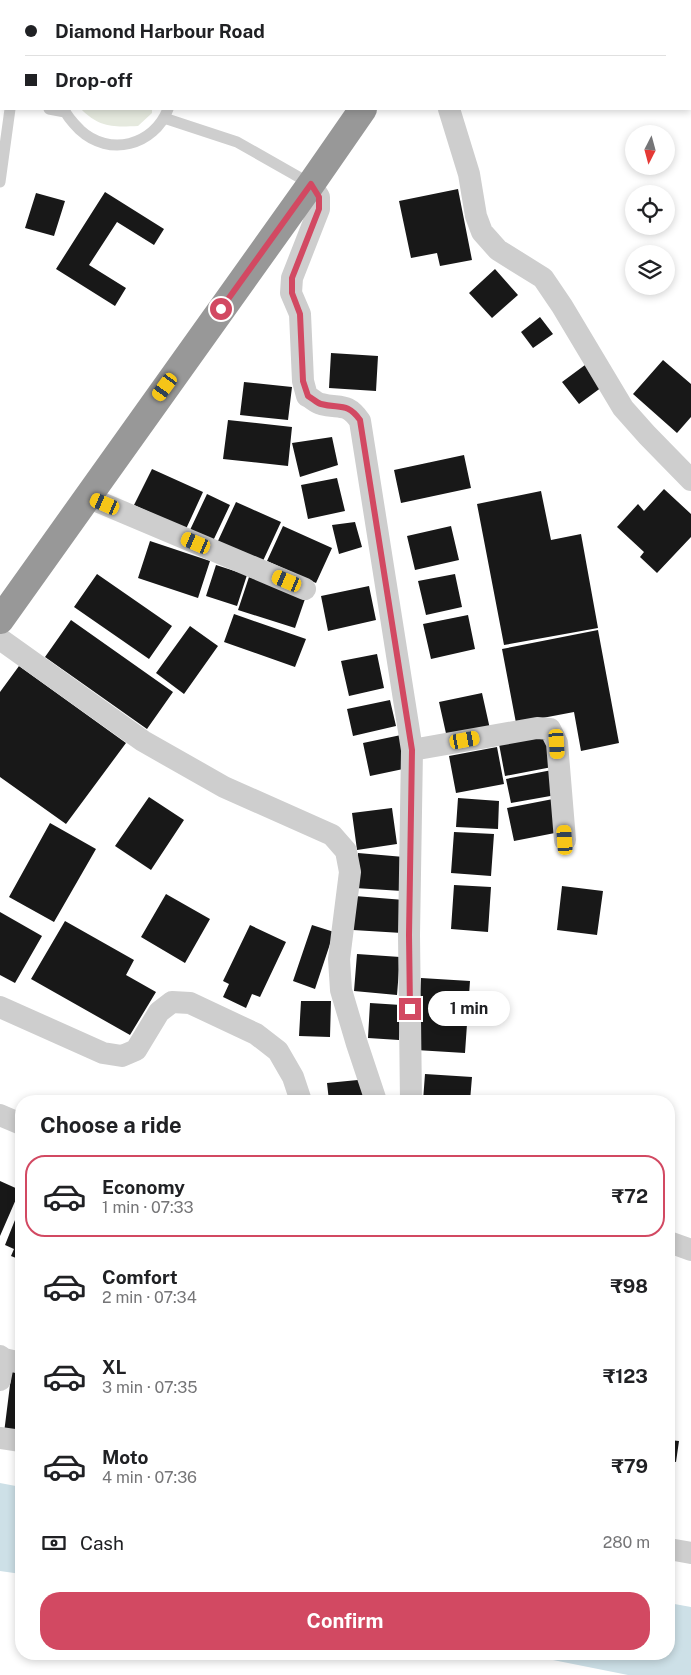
<!DOCTYPE html>
<meta charset="utf-8">
<style>
body{margin:0;font-family:"Public Sans",sans-serif;background:#f6f6f6;color:#202124;height:100vh;display:flex;flex-direction:column;font-size:19px;white-space:nowrap}
*{box-sizing:border-box;margin:0}
p{font-size:16px;color:#757577}
.icon{flex:none;width:28px;height:28px;fill:none;stroke:currentColor;stroke-width:2;stroke-linecap:round;stroke-linejoin:round}
.map{position:relative;flex:1;overflow:hidden}
.side{position:absolute;left:15px;top:1095px;width:660px;height:565px;display:flex;flex-direction:column;background:#fff;border-radius:20px;box-shadow:0 2px 8px #0003}
.side>*{flex:none}
.guide{position:absolute;left:0px;top:0px;width:691px;height:110px;box-shadow:0 2px 8px #0003;display:grid;align-content:center;height:110px;padding:0 25px;background:#fff}
.needle{width:32px;rotate:186deg}
.tools{position:absolute;left:625px;top:125px;display:grid;gap:10px}
.tools a{display:grid;place-items:center;width:50px;height:50px;border-radius:50%;background:#fff;box-shadow:0 2px 8px #0003;font-size:25px}
.end{position:absolute;width:22px;height:22px;margin:-11px;border:6px solid #d24962;background:#fff;box-shadow:0 0 0 2px #fff}
.from{border-radius:50%}
.bubble{position:absolute;height:35px;border-radius:18px;background:#fff;box-shadow:0 2px 8px #0003;font-size:16px;font-weight:700;line-height:35px;text-align:center}
.car{position:absolute;width:15px;height:30px;margin:-15px -8px;border-radius:6px;box-shadow:0 0 4px 1px #0007;background:linear-gradient(#f5c518 24%,#345 0 40%,#f5c518 0 76%,#345 0 86%,#f5c518 0)}
.guide b{display:flex;align-items:center;gap:18px;height:48px;font-size:19px}
.guide b+b{border-top:1px solid #e0e0e0}
.guide i{width:12px;height:12px;background:#202124}
ul{padding:0;list-style:none}
li{display:flex;align-items:center;gap:15px;height:82px;margin:0 10px 8px;padding:0 15px;border:2px solid transparent;border-radius:20px}
li div{flex:1}
li b{display:block;font-size:19px}
li em{font-style:normal;font-weight:700}
li.current{border-color:#d24962}
li>.icon{width:45px;height:45px;stroke-width:1.5}
h2{padding:0 25px;font-size:22px;line-height:60px}
.pay{display:flex;align-items:center;gap:12px;height:55px;padding:0 25px;font-size:19px}
.pay p{margin-inline-start:auto}
.action{display:flex;gap:10px;margin-top:auto;padding:10px 25px}
.action a{flex:1;height:58px;border-radius:20px;background:#d24962;color:#fff;font-size:20px;font-weight:700;line-height:58px;text-align:center}
.map>svg:first-child{display:block}
</style>
<div class="map">
<svg width="691" height="1675" viewBox="0 0 691 1675">
<rect width="100%" height="100%" fill="#fff"/>
<!-- green -->
<path fill="#e5e9de" d="M81,109H152V113L138,126C113,127 100,128 81,109Z"/>
<!-- water -->
<path fill="#cde0e7" d="M0,1483L21,1487V1574L0,1571Z
M669,1603L691,1607V1675H628L523,1654H669Z"/>
<!-- building -->
<path fill="#181818" d="M458,189L472,260L440,266L437,253L411,258L399,201Z
M105,192L164,229L154,245L117,222L89,265L126,288L115,306L56,269Z
M36,193L65,201L54,236L25,228Z
M495,269L518,295L492,318L469,293Z
M540,317L553,334L533,348L521,332Z
M331,353L378,356L376,391L329,388Z
M663,360L691,384V417L677,433L633,394Z
M585,365L602,387L579,404L562,382Z
M244,382L292,387L288,420L240,415Z
M228,420L292,427L288,466L223,459Z
M332,437L338,465L300,477L292,443Z
M464,455L471,488L401,503L394,470Z
M152,469L203,492L186,529L134,505Z
M337,478L345,511L308,519L301,485Z
M664,489L691,514V537L657,573L640,557L644,552L617,527L638,504L644,511Z
M541,491L551,540L581,534L598,628L504,645L477,504Z
M207,494L230,505L213,541L190,530Z
M236,502L281,522L262,563L217,543Z
M355,522L362,547L339,554L332,525Z
M283,526L332,548L316,583L267,561Z
M451,526L459,560L415,570L407,536Z
M150,541L210,561L198,598L138,578Z
M216,565L247,575L237,606L206,596Z
M97,574L172,626L149,659L74,607Z
M455,574L462,607L426,615L418,581Z
M249,577L306,596L295,628L238,610Z
M369,586L376,620L328,631L321,596Z
M234,614L306,639L295,667L224,642Z
M468,615L475,649L431,659L423,624Z
M71,620L173,692L147,729L45,657Z
M190,626L218,646L184,694L156,673Z
M598,630L619,743L581,751L574,712L516,723L502,649Z
M377,654L384,688L349,696L341,661Z
M19,666L126,743L66,824L0,777V692Z
M482,693L490,729L447,738L439,702Z
M390,700L396,726L353,736L347,709Z
M401,735L408,768L370,776L363,743Z
M546,735L552,767L505,776L499,744Z
M497,747L504,784L456,793L449,756Z
M552,770L556,795L511,803L506,779Z
M149,797L184,820L151,870L115,846Z
M458,798L499,801L498,829L456,827Z
M553,799L560,832L514,841L507,808Z
M392,808L397,844L357,850L352,813Z
M50,823L96,849L54,922L9,897Z
M454,832L494,834L491,876L451,873Z
M358,853L404,857L402,891L355,888Z
M454,885L491,887L488,932L451,929Z
M562,886L603,891L597,935L557,930Z
M166,894L210,919L185,963L141,937Z
M355,896L404,900L402,933L353,930Z
M0,912L42,936L15,983L0,975Z
M65,921L134,960L126,975L156,992L130,1035L31,979Z
M250,925L286,942L260,997L252,994L246,1008L223,997L229,984L223,981Z
M312,925L334,932L315,989L293,981Z
M357,954L400,957L397,995L354,991Z
M421,978L470,981L465,1053L416,1050Z
M301,1001H331L330,1037L299,1036Z
M370,1003L401,1005L399,1040L368,1038Z
M425,1074L472,1077L470,1101H423Z
M368,1079L371,1101H329L327,1083Z
M0,1181L20,1190L0,1236Z
M21,1205V1260L11,1256L14,1249L5,1245Z
M12,1369L21,1370V1435L4,1433Z
M669,1440L679,1441L676,1462L669,1461Z"/>
<g fill="none" stroke-linecap="round" stroke-linejoin="round">
<!-- lane -->
<path stroke="#cecece" stroke-width="11" d="M92,0V1
M0,100H1
M49,109L65,112
M64,109C67,117 74,124 80,130C109,157 154,146 168,109
M164,118L237,142L311,184
M0,182L10,109"/>
<!-- street -->
<path stroke="#cecece" stroke-width="22" d="M449,109L469,174L476,216L482,232L498,250L543,278L562,306L623,408L647,435L691,480
M311,184L319,197V209L292,278L291,293L300,314L303,381L307,396C312,398 316,403 321,404C340,409 347,402 360,421L412,750L409,935L411,1101
M87,497L305,589
M0,639L143,741L224,787L332,835L346,851L350,872L339,959L341,990L357,1044L376,1101
M412,750L537,728L550,729L557,743L565,840
M0,1007L103,1053L122,1056L136,1050L159,1012L172,1002L190,1003L256,1034L278,1051L293,1077L301,1101
M0,1115L21,1124
M669,1242L691,1250
M0,1356L4,1359L21,1363
M0,1380L4,1359
M0,1438L21,1441
M669,1549L691,1553"/>
<!-- highway -->
<path stroke="#989898" stroke-width="28" d="M423,1L424,0
M0,620L311,184L363,109"/>
</g>
<g fill="none" stroke-linecap="round" stroke-linejoin="round">
<!-- route -->
<path stroke="#d24962" stroke-width="6" d="M221,309L311,184L319,197V209L292,278V293L300,314L303,381L308,396C312,398 317,403 321,404C340,409 347,402 360,420L412,750L409,935L410,1009"/>
</g>
</svg>
<div class="tools">
<a><svg class="needle" viewBox="-14 -14 28 28"><path d="M0-13l5 13h-10z" fill="#e53935"/><path d="M0 13l5-13h-10z" fill="#757577"/></svg></a>
<a><svg class="icon" aria-label="locate" viewBox="0 0 24 24"><circle cx="12" cy="12" r="6"/><path d="M12 2v4M12 18v4M2 12h4M18 12h4"/></svg></a>
<a><svg class="icon" aria-label="layers" viewBox="0 0 24 24"><path d="M12 4l9 5-9 5-9-5zM3 14l9 5 9-5"/></svg></a>
</div>
<i class="end from" style="left:221px;top:309px"></i>
<i class="end" style="left:410px;top:1009px"></i>
<div class="bubble" style="left:428px;top:991px;width:82px">1 min</div>
<i class="car" style="left:165px;top:387px;rotate:216deg"></i>
<i class="car" style="left:105px;top:504px;rotate:293deg"></i>
<i class="car" style="left:196px;top:543px;rotate:293deg"></i>
<i class="car" style="left:287px;top:581px;rotate:293deg"></i>
<i class="car" style="left:465px;top:740px;rotate:80deg"></i>
<i class="car" style="left:557px;top:744px;rotate:176deg"></i>
<i class="car" style="left:565px;top:840px;rotate:356deg"></i>
<div class="guide">
<b><i class="from"></i>Diamond Harbour Road</b>
<b><i></i>Drop-off</b>
</div>
<section class="side">
<h2>Choose a ride</h2>
<ul>
<li class="current"><svg class="icon" aria-label="car" viewBox="0 0 24 24"><path d="M5 17H2v-5l4-1 3-4h7l3 4 3 1v5h-3M9 17h6M6 11h13"/><circle cx="7" cy="17" r="2"/><circle cx="17" cy="17" r="2"/></svg><div><b>Economy</b><p>1 min · 07:33</p></div><em>₹72</em></li>
<li><svg class="icon" aria-label="car" viewBox="0 0 24 24"><path d="M5 17H2v-5l4-1 3-4h7l3 4 3 1v5h-3M9 17h6M6 11h13"/><circle cx="7" cy="17" r="2"/><circle cx="17" cy="17" r="2"/></svg><div><b>Comfort</b><p>2 min · 07:34</p></div><em>₹98</em></li>
<li><svg class="icon" aria-label="car" viewBox="0 0 24 24"><path d="M5 17H2v-5l4-1 3-4h7l3 4 3 1v5h-3M9 17h6M6 11h13"/><circle cx="7" cy="17" r="2"/><circle cx="17" cy="17" r="2"/></svg><div><b>XL</b><p>3 min · 07:35</p></div><em>₹123</em></li>
<li><svg class="icon" aria-label="car" viewBox="0 0 24 24"><path d="M5 17H2v-5l4-1 3-4h7l3 4 3 1v5h-3M9 17h6M6 11h13"/><circle cx="7" cy="17" r="2"/><circle cx="17" cy="17" r="2"/></svg><div><b>Moto</b><p>4 min · 07:36</p></div><em>₹79</em></li>
</ul>
<div class="pay"><svg class="icon" aria-label="cash" viewBox="0 0 24 24"><path d="M3 7h18v10H3z"/><circle cx="12" cy="12" r="2"/></svg>Cash<p>280 m</p></div>
<div class="action"><a>Confirm</a></div>
</section>
</div>
